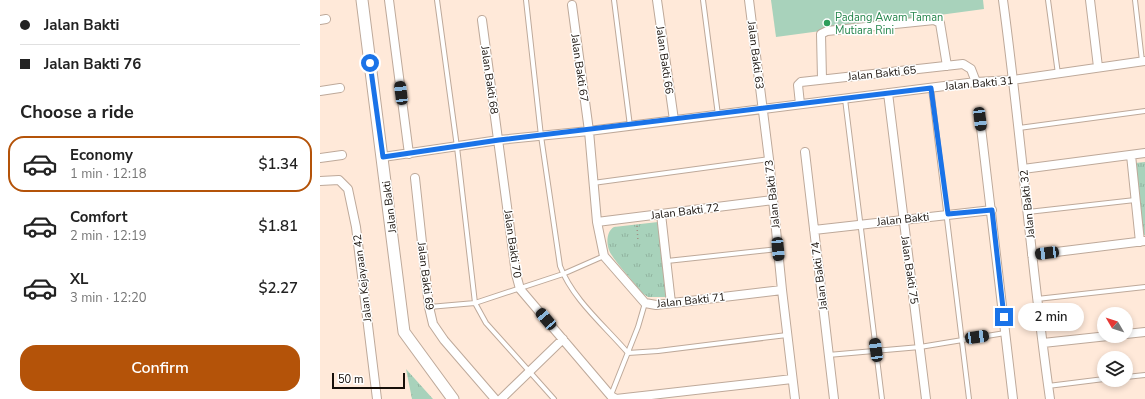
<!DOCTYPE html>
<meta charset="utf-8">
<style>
body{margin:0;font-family:"Nunito Sans",sans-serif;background:#f2f2f2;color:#222;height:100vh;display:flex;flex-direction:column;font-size:15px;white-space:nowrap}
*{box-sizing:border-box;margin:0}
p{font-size:13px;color:#767676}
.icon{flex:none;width:22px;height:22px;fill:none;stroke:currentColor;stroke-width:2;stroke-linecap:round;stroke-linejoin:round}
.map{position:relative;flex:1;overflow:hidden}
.sheet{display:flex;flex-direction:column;background:#fff;width:320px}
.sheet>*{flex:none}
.hud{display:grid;align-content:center;height:88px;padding:0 20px;background:#fff}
.needle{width:26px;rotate:309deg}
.buttons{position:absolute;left:777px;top:307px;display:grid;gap:8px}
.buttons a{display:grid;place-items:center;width:36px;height:36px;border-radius:50%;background:#fff;box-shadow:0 2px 6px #0003;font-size:20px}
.scale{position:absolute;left:12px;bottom:10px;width:73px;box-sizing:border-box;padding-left:4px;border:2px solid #160f09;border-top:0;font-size:11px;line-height:14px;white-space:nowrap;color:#160f09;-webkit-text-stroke:3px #fff;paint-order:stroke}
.end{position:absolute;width:18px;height:18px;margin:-9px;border:5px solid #1a73e8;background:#fff;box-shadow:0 0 0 2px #fff}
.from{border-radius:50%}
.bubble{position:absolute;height:28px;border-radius:14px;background:#fff;box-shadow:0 2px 6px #0003;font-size:13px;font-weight:600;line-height:28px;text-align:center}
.car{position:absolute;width:12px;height:24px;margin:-12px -6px;border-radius:5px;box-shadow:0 0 3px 1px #0007;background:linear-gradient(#222 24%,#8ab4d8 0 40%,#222 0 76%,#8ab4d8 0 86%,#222 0)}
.hud b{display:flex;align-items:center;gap:14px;height:38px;font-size:15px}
.hud b+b{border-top:1px solid #e0e0e0}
.hud i{width:10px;height:10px;background:#222}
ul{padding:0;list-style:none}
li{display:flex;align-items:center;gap:12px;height:56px;margin:0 8px 6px;padding:0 12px;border:2px solid transparent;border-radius:16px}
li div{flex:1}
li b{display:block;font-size:15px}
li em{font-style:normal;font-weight:600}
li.active{border-color:#b45309}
li>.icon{width:36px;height:36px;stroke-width:1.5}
h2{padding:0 20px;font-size:18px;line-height:48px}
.cta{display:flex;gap:8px;margin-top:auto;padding:8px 20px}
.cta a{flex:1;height:46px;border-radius:16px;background:#b45309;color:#fff;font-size:16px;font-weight:600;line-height:46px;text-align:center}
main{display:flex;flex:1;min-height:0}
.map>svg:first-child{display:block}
</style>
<main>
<section class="sheet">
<div class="hud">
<b><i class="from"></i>Jalan Bakti</b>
<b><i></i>Jalan Bakti 76</b>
</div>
<h2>Choose a ride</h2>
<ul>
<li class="active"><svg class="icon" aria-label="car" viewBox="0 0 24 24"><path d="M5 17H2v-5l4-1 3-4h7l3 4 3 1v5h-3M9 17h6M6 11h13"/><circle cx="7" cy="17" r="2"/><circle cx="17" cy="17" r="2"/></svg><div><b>Economy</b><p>1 min · 12:18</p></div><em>$1.34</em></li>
<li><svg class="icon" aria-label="car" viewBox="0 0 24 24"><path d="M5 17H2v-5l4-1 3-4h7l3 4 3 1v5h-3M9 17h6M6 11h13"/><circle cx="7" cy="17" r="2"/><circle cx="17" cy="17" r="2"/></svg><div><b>Comfort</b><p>2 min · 12:19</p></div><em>$1.81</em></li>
<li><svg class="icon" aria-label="car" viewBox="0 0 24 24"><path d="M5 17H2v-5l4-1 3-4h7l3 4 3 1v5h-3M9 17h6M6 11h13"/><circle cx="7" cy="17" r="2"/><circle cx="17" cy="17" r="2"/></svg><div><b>XL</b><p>3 min · 12:20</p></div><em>$2.27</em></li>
</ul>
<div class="cta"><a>Confirm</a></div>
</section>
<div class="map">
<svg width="825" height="399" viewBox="0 0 825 399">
<defs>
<pattern id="park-tufts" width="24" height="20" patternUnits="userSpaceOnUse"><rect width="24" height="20" fill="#a8d2bb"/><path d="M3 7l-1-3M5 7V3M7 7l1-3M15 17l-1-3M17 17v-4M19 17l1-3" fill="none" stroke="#90b39f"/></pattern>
</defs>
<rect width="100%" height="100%" fill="#ffe9d9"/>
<!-- green -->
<path fill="#a8d2bb" d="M451,0H663L664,9L456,37Z"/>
<!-- park -->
<path fill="url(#park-tufts)" d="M825,162V235L822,236L815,163Z
M338,222L347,297H328L322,293C315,283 292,259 289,250C286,242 287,231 294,227Z
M86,369L113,399H92Z"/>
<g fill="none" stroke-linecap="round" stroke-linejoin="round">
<defs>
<path id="lane" d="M117,0L137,147L155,303L166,323L234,399
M206,0L221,136L240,266C253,300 285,326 308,353L338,351L467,335
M294,0L310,126
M383,0L398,115
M728,0L738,74
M815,0L822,61
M611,88L649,399
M525,99L562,399
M699,128L825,111
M273,183L449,159
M708,212L815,200
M347,261L458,249
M717,299L825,287
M109,307L155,303L243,274L284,256
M508,355L600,347L685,333
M806,377L825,375
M728,386L784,379
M291,395L318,327L325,303"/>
<path id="street" d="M69,0L89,154
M337,0L354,120
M429,0L449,159L462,290L475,399
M683,0C701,133 711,266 730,399
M770,0L778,67
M252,5L269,131L277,222L284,256L325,303L336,305L462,290
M0,20L6,19
M162,20L196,274L200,289L291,396L296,399L472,379
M502,79L501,34L507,31L614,20L620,23L627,66
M0,91L20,88
M568,93L606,399
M480,104L478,85L481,82L643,64L651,69L656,82
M660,119L693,399
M485,152L514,399
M811,155L820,242
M63,157L179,140L269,131L656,82L693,80L825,61
M0,158L22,155
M703,169L825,153
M95,178L109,307L113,324L124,340L175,399
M0,181L19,180L28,189L36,227L57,399
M341,214L351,303
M277,222L453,200
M494,230L672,210
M712,255L825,241
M806,334L825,332
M723,343L788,336
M181,399L243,339"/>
<path id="secondary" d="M42,0L84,332L133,399"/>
</defs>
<!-- lane casing -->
<use href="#lane" stroke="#bea99a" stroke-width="6"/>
<!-- street casing -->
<use href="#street" stroke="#bea99a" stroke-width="10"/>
<!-- secondary casing -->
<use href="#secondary" stroke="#bea99a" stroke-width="13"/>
<!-- path -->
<path stroke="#a09084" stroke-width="1.5" stroke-dasharray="1 3" stroke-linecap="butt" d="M317,226L318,242"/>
<!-- lane -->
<use href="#lane" stroke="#fff" stroke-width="4"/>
<!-- street -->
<use href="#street" stroke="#fff" stroke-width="8"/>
<!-- secondary -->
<use href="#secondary" stroke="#fff" stroke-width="11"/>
</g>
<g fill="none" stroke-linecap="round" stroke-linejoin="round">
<!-- route -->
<path stroke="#1a73e8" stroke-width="5" d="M50,63L63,157L179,140L611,88L628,214L672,210L684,317"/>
</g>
<!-- markers -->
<circle fill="#2e9e5b" stroke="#fff" stroke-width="1.5" cx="507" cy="23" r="4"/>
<g text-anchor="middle" stroke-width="3" stroke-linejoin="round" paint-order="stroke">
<!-- leisure labels -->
<g font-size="11" fill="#27864d" stroke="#fff" text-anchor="start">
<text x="515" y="21">Padang Awam Taman<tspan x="515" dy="13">Mutiara Rini</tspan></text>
</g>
<!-- street labels -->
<g font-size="11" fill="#160f09" stroke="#fff">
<text transform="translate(436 55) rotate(83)" y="4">Jalan Bakti 63</text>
<text transform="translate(345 60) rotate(82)" y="4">Jalan Bakti 66</text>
<text transform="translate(260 68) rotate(82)" y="4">Jalan Bakti 67</text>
<text transform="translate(562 73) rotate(-6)" y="4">Jalan Bakti 65</text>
<text transform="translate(170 80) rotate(82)" y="4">Jalan Bakti 68</text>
<text transform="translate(659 83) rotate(-5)" y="4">Jalan Bakti 31</text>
<text transform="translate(452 194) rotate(-96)" y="4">Jalan Bakti 73</text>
<text transform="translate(707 204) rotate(-96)" y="4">Jalan Bakti 32</text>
<text transform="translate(69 207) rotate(-97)" y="4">Jalan Bakti</text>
<text transform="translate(365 211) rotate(-7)" y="4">Jalan Bakti 72</text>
<text transform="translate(583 219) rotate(-6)" y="4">Jalan Bakti</text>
<text transform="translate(193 244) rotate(82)" y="4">Jalan Bakti 70</text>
<text transform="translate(590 270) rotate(82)" y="4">Jalan Bakti 75</text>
<text transform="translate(106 276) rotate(83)" y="4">Jalan Bakti 69</text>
<text transform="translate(499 276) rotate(-97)" y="4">Jalan Bakti 74</text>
<text transform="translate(42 278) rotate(-97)" y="4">Jalan Kejayaan 42</text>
<text transform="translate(371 300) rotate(-6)" y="4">Jalan Bakti 71</text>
</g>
</g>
</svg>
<div class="buttons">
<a><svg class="needle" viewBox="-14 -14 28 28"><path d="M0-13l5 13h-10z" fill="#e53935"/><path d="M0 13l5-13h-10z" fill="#767676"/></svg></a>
<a><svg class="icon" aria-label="layers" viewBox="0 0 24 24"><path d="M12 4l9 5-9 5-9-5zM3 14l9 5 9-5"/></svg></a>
</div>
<div class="scale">50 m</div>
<i class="end from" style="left:50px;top:63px"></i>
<i class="end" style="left:684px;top:317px"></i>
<div class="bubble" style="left:698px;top:303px;width:66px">2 min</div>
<i class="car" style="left:81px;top:93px;rotate:353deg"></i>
<i class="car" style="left:660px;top:119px;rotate:173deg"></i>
<i class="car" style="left:458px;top:249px;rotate:175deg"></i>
<i class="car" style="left:727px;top:253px;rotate:263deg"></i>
<i class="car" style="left:226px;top:319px;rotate:320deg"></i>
<i class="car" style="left:657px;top:337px;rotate:82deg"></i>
<i class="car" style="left:556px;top:350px;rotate:352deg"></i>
</div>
</main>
